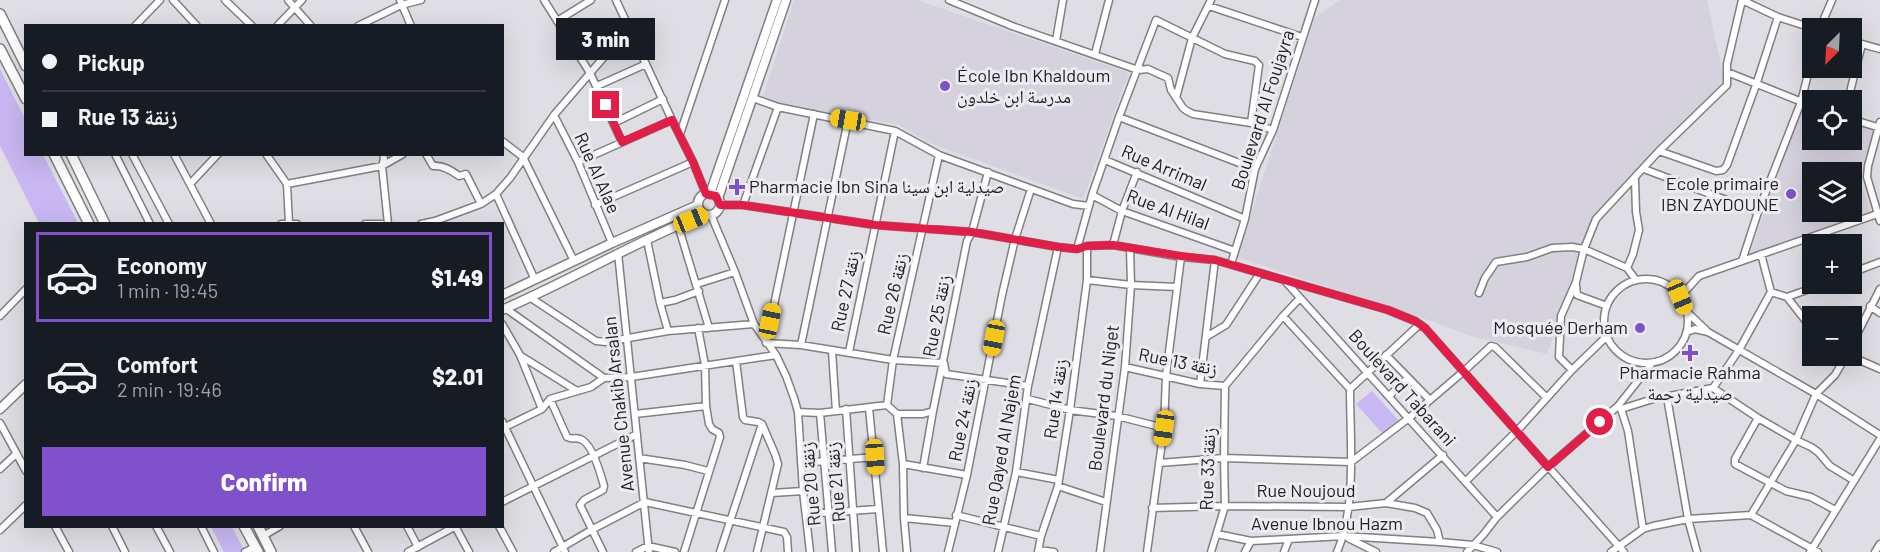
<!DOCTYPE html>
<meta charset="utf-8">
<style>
body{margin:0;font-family:Barlow,"Noto Naskh Arabic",sans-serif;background:#20242c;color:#f1f3f6;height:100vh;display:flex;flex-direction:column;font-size:22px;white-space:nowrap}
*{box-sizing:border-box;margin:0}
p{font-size:20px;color:#9ea1a6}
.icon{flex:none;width:33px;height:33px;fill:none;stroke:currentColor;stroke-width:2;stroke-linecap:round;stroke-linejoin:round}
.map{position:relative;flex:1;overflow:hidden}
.sheet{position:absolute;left:24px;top:222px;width:480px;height:306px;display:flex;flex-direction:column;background:#171b24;border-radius:0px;box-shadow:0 6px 24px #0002}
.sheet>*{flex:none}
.banner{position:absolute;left:24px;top:24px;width:480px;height:132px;border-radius:0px;box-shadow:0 6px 24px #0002;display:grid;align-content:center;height:132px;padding:0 18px;background:#171b24}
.needle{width:39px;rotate:204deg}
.fabs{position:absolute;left:1802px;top:18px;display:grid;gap:12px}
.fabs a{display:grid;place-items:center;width:60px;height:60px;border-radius:0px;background:#171b24;box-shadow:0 6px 24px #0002;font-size:30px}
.end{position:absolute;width:27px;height:27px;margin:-14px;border:8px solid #e11d48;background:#fff;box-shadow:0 0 0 3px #fff}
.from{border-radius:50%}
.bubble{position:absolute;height:42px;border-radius:0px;background:#171b24;box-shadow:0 6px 24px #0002;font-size:20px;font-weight:800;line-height:42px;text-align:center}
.car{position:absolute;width:18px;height:36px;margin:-18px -9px;border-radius:8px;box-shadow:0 0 4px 2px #0007;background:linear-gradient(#f5c518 24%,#345 0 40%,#f5c518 0 76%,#345 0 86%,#f5c518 0)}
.banner b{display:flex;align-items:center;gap:21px;height:57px;font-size:22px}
.banner b+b{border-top:2px solid #363941}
.banner i{width:15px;height:15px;background:#f1f3f6}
ul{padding:10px 0 0;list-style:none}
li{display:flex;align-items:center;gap:18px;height:90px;margin:0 12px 9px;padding:0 6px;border:3px solid transparent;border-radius:0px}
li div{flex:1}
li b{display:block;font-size:22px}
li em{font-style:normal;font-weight:800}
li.current{border-color:#7f51ca}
li>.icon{width:54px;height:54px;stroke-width:1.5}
.cta{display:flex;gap:12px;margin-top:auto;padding:12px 18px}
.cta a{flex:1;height:69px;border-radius:0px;background:#7f51ca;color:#fff;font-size:24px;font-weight:800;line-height:69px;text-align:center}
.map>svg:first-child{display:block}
</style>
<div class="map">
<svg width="1880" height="552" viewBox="0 0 1880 552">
<rect width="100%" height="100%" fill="#dfdee4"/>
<!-- built -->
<path fill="#d5d2de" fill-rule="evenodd" d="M794,0H917L1129,73L1083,199L927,142L899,125L872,120L834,118L762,100Z
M1340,0H1707L1725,84L1594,223L1579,254L1561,316L1547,354L1471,336L1431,321L1237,257L1315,17Z
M1801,103L1812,106V140H1851V119L1876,127L1859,177L1870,211L1750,254ZM1812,172H1851V212H1812Z"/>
<!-- green -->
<path fill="#c8b7f2" d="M0,69L25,119L26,154L43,155L78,223H39L0,146Z
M1372,391L1399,421L1384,435L1356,404Z
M211,527H232L245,552H224Z"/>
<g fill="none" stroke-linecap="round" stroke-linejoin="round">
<defs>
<path id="street" d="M173,0L197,26
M225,0L252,26
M288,0L311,26
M400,0L411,26
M544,0L590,73L622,142
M616,0L672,120L693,162L706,194
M949,0L1012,26L1138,70L1148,69L1168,78L1171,90L1183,108L1187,111L1193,114L1251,123L1273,130
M1742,0L1778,17L1812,28
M1209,6L1302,37
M557,21L591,0
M135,26L160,0
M277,26L302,0
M358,26L401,5L421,0
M1820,28L1832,0
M1056,41L1063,0
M1851,41L1880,49
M1095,54L1109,0
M1727,72L1812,106
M597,86L646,64
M753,98L778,107L895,131L939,155L1073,204L1089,206
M1176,98L1192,38L1211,0
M1848,100L1862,44
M814,114L766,343L801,345L893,360L944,363L946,374L1028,386
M554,115L578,162L612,243
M1119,117L1255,169
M1851,119L1880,128
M1880,122L1868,166L1867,177L1880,221
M614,123L663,99
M680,134L725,0
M502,141L523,157L574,261
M1659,151L1716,171L1723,170L1727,165L1756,85L1778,17
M115,154L150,224
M132,154L169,224
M174,154L211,224
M266,154L287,184L289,224
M383,154L384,159L382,166L388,224
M426,154L433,166C443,165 451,170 459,176L466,174L481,204
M1105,160L1245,219
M578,162L672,120
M1644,169L1758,212
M190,184L218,154
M287,184L382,166L403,154
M496,194L535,280
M1092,195L1122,211L1235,251
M595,205L693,162
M720,205H743L875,225L972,232L1058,247L1077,249L1087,246L1113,245L1181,257L1215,260L1388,310L1415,321L1425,328L1624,552
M743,205L778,107
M711,215L735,272L754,324L776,355L786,376L794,398L798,412L803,491L810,552
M281,224H297
M365,224H382
M421,224L435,221L481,204L496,194L510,178L554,115L629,28
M678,225L709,328
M647,240L660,303L668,331
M1113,245L1122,211L1137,172
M1077,249L1092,195L1119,117L1156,20L1225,54L1255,61L1259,65L1251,123
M618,253L649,552
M1742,261L1758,212L1801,102L1812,58
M1231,264L1245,219L1255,169L1273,130L1315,0
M1627,268L1633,254L1639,230L1636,212L1635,179
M1851,273L1880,262
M1604 321a42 42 0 1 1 84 0a42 42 0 1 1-84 0Z
M1087,280L1131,285L1177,287
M1285,281L1497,517
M697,284L735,272
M1576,285L1577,295L1607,306
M1771,292L1787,297L1812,329
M1479,293L1485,278L1496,262L1527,257L1552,248L1572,247L1584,249L1627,268L1636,280
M1680,297L1699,276L1880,213
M1787,297L1824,284
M531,298L596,341L606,342L668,331L754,324
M660,303L675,300L699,291
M1870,306L1880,313
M505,308L604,378
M1687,312L1706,330
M0,316L26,289
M1283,316L1350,389C1350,438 1357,507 1337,552
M502,324L520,355L542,409
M1687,332L1695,329L1708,332L1816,394L1880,435
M1206,337L1226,325L1260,273
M801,345L848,120
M1851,346L1880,289
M832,351L836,411
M849,352L895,131
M1386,355L1430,400
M521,356L577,391
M1850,356L1880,369
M736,361L743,417L745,420L758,422L762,424L775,454L778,464L757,552
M1125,367L1200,384L1225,386
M1572,370L1559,357L1561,316L1576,282L1584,249L1596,219L1659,151L1727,85V64L1742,0
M1200,384L1215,260
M1225,386L1283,316L1300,298
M1713,388L1758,418L1796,440L1811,447L1818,452L1830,466L1853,480
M1350,389L1420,324
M1389,396L1408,378
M1667,397L1688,519L1697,552
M550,399L567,437C572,440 575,437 580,439C592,442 601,475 604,486L603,490L584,500L580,505L603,552
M1028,399L1070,410L1117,416L1164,428
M887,405L893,360L939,155
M1618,407L1621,409L1628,431L1643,529
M869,408L883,552
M846,409L856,552
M1621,409L1653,399L1713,388L1739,350L1771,292L1761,254
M798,412L820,413L887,405L897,414H923L933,411
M820,413L832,552
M635,414L706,406
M897,414L903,464L967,475
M1758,418L1735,459V464L1786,491L1811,497L1835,510
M502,421L565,552
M0,423L26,471
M505,427L542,409L550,399L591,387L604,378L631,377L776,355
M639,458L685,465L708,471
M801,463L875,457
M1159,463L1224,458L1351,462L1409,418L1464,371L1491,346L1495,347L1547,398
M903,464L904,518L907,552
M923,468L933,411L967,241L972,232L988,172
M0,469L16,454
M1016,472L1059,480
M1466,481L1517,431L1572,370L1607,336
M1058,486L1106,502
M772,493L803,491
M502,502L637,434
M1386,503L1443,455
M1152,508L1225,506L1349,507L1386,503L1415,508L1427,513L1437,530L1440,542
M806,514L878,509
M956,515L1041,536
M1751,515L1796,440L1816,394L1835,375L1846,356
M904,518L955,523
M55,526L69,552
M112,526L125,552
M156,526L170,552
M201,526L214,552
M354,526L368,552
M407,526L418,547
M455,526L469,552
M499,526L513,552
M0,530L26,505
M1217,534L1251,541L1344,536L1440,542L1473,545L1497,552
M263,536L280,526
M1348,538L1376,552
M1039,550L1054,552
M245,552L255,547
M408,552L456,526
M554,552L593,529L645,502L784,532L787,537L788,552
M636,552L648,546L675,552
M684,552L720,437L719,433L712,429L709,424L706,406L705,365L698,328
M720,552L762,424
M948,552L967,475L1002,295L1015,239L1031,189
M998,552L1016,472L1028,386L1058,247
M1038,552L1041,536L1058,486L1070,410L1087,280V246
M1100,552L1125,367L1131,285L1130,248
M1147,552L1164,428L1166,376L1181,257
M1211,552L1225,506L1224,458L1225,386
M1245,552L1251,541
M1284,552L1289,539
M1467,552L1483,535L1497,517L1548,467L1618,406L1652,363
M1611,552L1643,529L1653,526L1688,519L1751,515L1818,552
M1810,552L1880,439
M1875,552L1880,544"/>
<path id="secondary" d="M698 204a11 11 0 1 1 22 0a11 11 0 1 1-22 0Z
M710,194L777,0
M718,198L786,0
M502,295L612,243L698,205
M502,310C571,280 635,242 704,214
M0,409L26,384"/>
<path id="primary" d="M0,14L26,66
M0,49L26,99
M54,154L89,224
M71,154L105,224
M244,526L258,552
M258,526L271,552"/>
</defs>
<!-- street casing -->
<use href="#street" stroke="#807f83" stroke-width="9"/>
<!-- secondary casing -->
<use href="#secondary" stroke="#807f83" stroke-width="11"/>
<!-- primary casing -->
<use href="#primary" stroke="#807f83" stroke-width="12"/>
<!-- street -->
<use href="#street" stroke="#fff" stroke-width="6"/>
<!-- secondary -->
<use href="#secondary" stroke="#fff" stroke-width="8"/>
<!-- primary -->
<use href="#primary" stroke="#fff" stroke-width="9"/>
</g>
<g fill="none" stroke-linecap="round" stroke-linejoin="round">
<!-- route -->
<path stroke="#e11d48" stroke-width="8" d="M606,105L622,142L672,120L693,162L706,194L716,196L720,205H743L875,225L972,232L1058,247L1077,249L1087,246L1113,245L1181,256L1215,260L1388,310L1415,321L1425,328L1548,467L1600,422"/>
</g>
<!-- markers -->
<g fill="#7f51ca" stroke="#edebf1" stroke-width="2">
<circle cx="945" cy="86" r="6"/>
<path d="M734 178h6v6h6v6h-6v6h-6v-6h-6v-6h6z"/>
<circle cx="1791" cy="194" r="6"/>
<circle cx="1640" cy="328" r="6"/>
<path d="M1687 344h6v6h6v6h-6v6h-6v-6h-6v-6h6z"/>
</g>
<g text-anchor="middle" stroke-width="6" stroke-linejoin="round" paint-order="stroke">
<!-- poi labels -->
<g font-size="18" fill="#212022" stroke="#edebf1" text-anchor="start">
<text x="957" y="82">École Ibn Khaldoum<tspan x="957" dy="21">مدرسة ابن خلدون</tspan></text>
<text x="1779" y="190" text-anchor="end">Ecole primaire<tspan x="1779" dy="21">IBN ZAYDOUNE</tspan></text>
<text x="749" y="193">Pharmacie Ibn Sina صيدلية ابن سينا</text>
<text x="1628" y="334" text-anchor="end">Mosquée Derham</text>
<text x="1690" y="379" text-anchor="middle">Pharmacie Rahma<tspan x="1690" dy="21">صيدلية رحمة</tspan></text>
</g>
<!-- street labels -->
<g font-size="18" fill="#212022" stroke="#edebf1">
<text transform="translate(1263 110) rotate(-72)" y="6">Boulevard Al Foujayra</text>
<text transform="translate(1164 168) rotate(23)" y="6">Rue Arrimal</text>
<text transform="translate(597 173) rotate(66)" y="6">Rue Al Alae</text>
<text transform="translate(1168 210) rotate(20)" y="6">Rue Al Hilal</text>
<text transform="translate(846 291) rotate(-78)" y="6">Rue 27 زنقة</text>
<text transform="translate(893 294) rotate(-77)" y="6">Rue 26 زنقة</text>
<text transform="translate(937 316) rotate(-79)" y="6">Rue 25 زنقة</text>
<text transform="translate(1178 362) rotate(11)" y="6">Rue 13 زنقة</text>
<text transform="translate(1402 388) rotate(48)" y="6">Boulevard Tabarani</text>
<text transform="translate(1104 398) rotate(-83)" y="6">Boulevard du Niget</text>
<text transform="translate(1056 399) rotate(-82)" y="6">Rue 14 زنقة</text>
<text transform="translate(619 404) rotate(-96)" y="6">Avenue Chakib Arsalan</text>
<text transform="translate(963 420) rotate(-79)" y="6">Rue 24 زنقة</text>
<text transform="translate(1002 450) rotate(-80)" y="6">Rue Qayed Al Najem</text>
<text transform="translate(1208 469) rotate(-88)" y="6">Rue 33 زنقة</text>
<text transform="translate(836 482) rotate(-95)" y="6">Rue 21 زنقة</text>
<text transform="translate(811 484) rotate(-95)" y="6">Rue 20 زنقة</text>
<text x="1306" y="497">Rue Noujoud</text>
<text x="1327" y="530">Avenue Ibnou Hazm</text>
</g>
</g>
</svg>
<div class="fabs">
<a><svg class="needle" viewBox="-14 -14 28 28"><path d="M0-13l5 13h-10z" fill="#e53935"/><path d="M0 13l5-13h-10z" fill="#9ea1a6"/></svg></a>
<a><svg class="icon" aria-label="locate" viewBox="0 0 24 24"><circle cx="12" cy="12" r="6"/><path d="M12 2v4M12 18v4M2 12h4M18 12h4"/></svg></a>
<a><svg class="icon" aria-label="layers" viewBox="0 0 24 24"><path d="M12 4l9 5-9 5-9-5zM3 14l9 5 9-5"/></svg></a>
<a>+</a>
<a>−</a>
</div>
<i class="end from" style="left:1600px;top:422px"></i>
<i class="end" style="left:606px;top:105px"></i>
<div class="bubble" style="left:556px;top:18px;width:99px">3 min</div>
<i class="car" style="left:848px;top:120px;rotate:280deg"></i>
<i class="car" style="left:691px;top:220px;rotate:68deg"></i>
<i class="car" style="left:1680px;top:297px;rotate:157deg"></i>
<i class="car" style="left:770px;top:321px;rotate:12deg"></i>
<i class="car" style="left:994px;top:338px;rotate:191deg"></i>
<i class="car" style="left:1164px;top:428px;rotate:188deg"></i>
<i class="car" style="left:875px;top:457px;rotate:176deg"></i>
<div class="banner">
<b><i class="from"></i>Pickup</b>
<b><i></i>Rue 13 زنقة</b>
</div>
<section class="sheet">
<ul>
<li class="current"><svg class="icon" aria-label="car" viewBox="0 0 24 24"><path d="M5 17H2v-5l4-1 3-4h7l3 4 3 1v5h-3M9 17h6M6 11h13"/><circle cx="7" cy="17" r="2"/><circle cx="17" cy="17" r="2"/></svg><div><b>Economy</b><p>1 min · 19:45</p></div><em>$1.49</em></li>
<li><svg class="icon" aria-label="car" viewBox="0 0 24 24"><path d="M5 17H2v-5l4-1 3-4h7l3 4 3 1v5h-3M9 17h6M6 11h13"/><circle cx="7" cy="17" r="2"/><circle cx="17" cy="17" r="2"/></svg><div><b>Comfort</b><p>2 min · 19:46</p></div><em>$2.01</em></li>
</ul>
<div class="cta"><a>Confirm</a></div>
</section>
</div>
